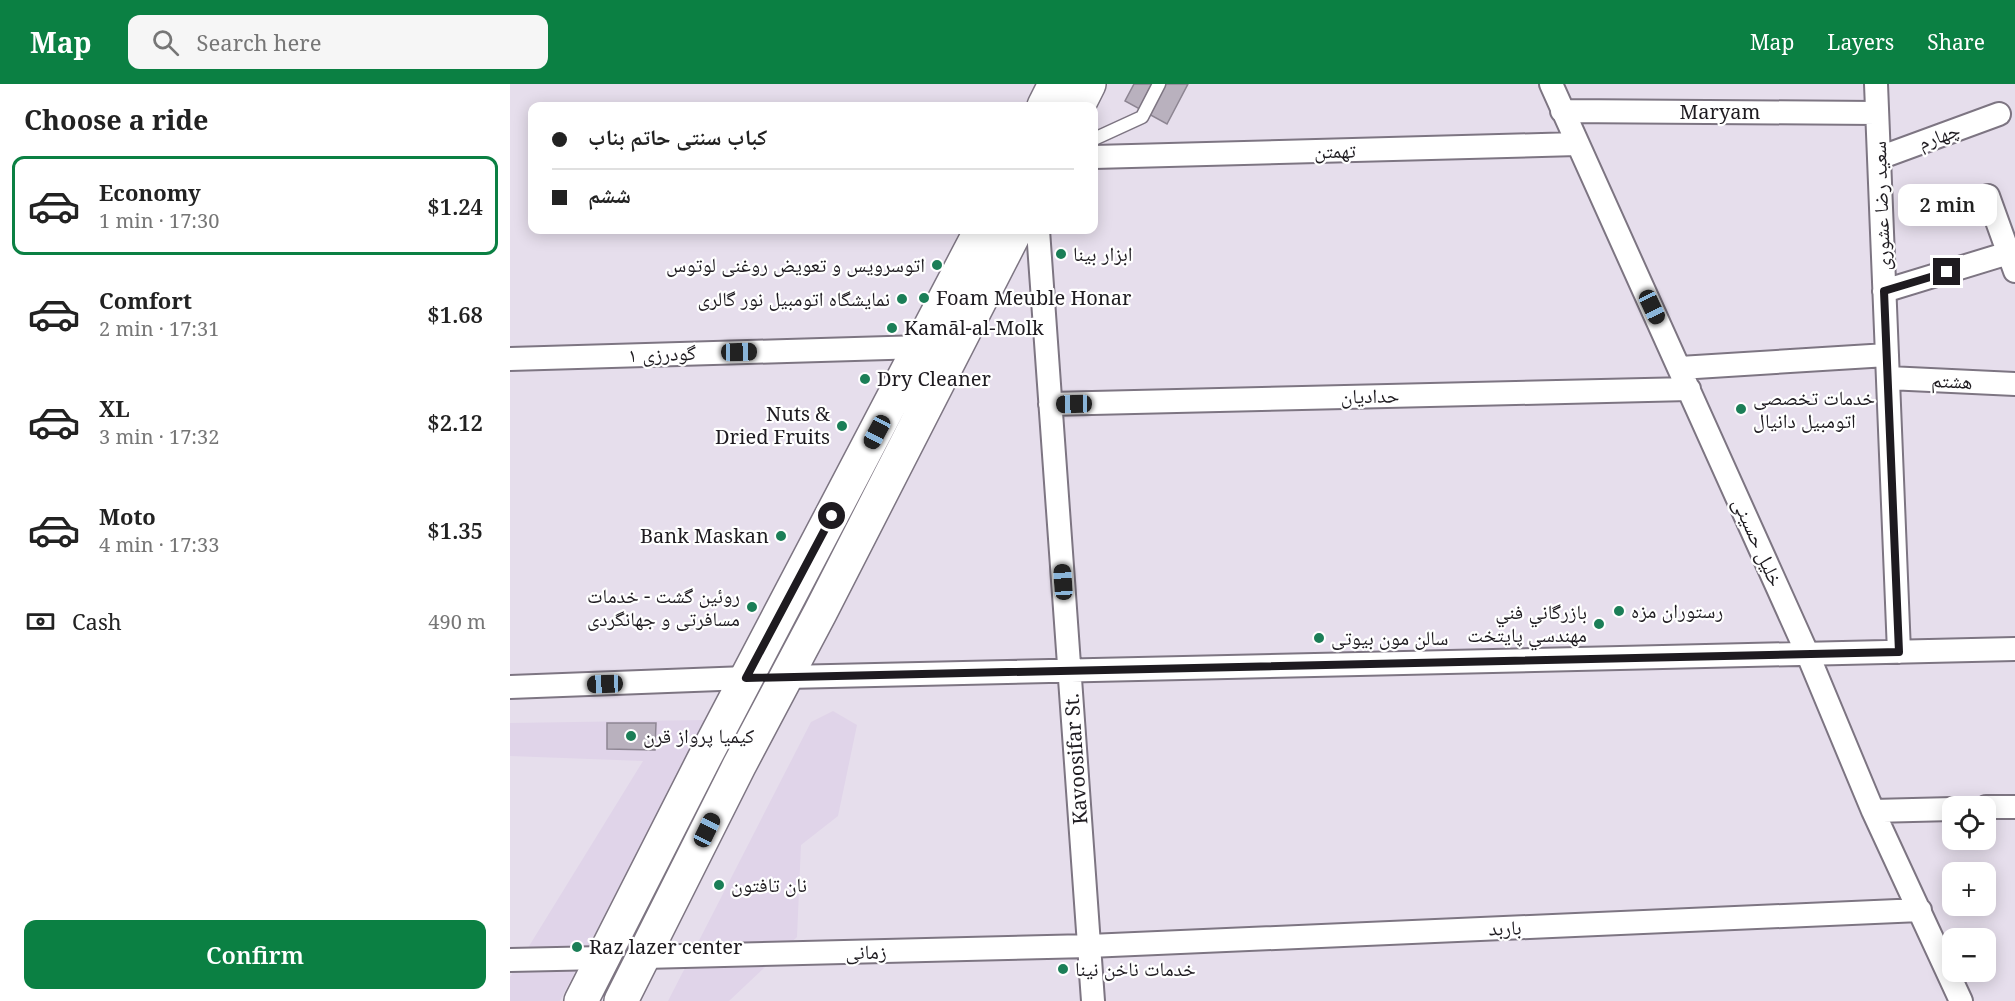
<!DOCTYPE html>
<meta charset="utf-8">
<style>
body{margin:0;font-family:"Noto Serif","Noto Naskh Arabic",serif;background:#f6f6f6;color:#222;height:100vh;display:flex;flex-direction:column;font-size:22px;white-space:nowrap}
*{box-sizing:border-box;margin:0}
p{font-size:20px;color:#767676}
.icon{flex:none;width:33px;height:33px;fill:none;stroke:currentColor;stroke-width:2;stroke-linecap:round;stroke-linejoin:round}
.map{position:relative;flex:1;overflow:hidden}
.details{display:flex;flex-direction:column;background:#fff;width:510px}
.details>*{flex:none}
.hud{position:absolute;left:18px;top:18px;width:570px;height:132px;border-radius:12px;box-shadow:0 3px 15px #0003;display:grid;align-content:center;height:132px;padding:0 24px;background:#fff}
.tools{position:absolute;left:1432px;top:712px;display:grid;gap:12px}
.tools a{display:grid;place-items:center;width:54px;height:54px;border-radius:12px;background:#fff;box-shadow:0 3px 15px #0003;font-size:30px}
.end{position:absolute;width:27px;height:27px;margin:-14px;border:8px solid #1e1b20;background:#fff;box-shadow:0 0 0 3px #fff}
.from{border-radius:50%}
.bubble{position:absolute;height:42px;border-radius:12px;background:#fff;box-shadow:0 3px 15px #0003;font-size:20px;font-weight:600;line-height:42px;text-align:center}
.car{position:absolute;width:18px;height:36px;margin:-18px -9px;border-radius:8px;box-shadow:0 0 4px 2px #0007;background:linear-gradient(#222 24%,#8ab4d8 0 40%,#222 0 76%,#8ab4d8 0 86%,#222 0)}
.hud b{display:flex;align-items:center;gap:21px;height:57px;font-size:22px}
.hud b+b{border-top:2px solid #e0e0e0}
.hud i{width:15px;height:15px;background:#222}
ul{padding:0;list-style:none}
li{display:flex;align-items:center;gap:18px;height:99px;margin:0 12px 9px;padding:0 12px;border:3px solid transparent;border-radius:12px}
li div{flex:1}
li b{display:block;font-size:22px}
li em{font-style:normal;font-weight:600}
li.selected{border-color:#0b8043}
li>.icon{width:54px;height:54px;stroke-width:1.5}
h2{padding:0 24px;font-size:27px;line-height:72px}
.pay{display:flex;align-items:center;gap:15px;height:66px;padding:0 24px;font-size:22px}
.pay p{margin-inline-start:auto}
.cta{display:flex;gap:12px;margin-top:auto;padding:12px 24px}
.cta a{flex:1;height:69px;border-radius:12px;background:#0b8043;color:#fff;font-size:24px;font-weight:600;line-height:69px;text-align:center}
header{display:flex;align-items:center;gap:36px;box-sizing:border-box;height:84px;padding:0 30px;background:#0b8043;color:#fff}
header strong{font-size:28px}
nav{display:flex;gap:33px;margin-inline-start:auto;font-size:21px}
.search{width:420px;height:54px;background:#f6f6f6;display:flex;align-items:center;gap:15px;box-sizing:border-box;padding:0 21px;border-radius:12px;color:#767676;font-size:22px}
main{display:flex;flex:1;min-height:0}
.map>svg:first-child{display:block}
</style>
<header>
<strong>Map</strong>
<div class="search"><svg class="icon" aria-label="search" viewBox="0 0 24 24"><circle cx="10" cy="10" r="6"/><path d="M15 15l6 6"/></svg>Search here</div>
<nav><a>Map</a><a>Layers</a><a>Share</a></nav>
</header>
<main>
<section class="details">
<h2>Choose a ride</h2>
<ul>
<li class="selected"><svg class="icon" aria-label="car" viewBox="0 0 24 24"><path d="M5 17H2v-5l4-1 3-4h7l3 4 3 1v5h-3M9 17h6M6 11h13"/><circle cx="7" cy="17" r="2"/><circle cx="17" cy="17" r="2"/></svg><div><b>Economy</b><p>1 min · 17:30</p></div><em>$1.24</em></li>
<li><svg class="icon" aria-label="car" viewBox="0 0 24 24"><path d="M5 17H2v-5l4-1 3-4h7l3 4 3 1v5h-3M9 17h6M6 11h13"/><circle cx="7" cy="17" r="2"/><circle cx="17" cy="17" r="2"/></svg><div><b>Comfort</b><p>2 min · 17:31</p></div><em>$1.68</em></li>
<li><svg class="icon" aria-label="car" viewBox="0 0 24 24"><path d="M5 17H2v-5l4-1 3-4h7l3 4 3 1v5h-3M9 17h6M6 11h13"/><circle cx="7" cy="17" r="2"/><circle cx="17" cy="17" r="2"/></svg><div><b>XL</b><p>3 min · 17:32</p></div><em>$2.12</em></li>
<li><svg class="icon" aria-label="car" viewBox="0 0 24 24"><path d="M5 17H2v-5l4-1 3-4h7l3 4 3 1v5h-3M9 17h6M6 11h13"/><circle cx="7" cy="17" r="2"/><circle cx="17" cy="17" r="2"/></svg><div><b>Moto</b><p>4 min · 17:33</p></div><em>$1.35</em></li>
</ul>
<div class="pay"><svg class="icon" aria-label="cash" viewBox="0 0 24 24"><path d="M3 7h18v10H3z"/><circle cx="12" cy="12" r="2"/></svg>Cash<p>490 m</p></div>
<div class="cta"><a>Confirm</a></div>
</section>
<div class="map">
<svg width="1505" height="917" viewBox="0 0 1505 917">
<rect width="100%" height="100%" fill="#e6deec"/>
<!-- built -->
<path fill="#e0d4e9" d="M323,627L347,641L328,732L291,761L287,853L219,917H158L301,638Z
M195,636L50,917H0V893L133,677L0,672V639Z"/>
<!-- building -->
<path fill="#b9b1be" stroke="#8d8592" stroke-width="1.5" d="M624,0H678L657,40L615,17Z
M97,639H146L145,666L97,665Z"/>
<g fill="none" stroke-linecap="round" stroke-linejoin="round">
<defs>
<path id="lane" d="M584,55L632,33L649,0"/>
<path id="street" d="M1041,0L1298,571L1363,727L1451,917
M1366,0L1389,568
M1052,27L1367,29
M584,73L1067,60
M1369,74L1489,30
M1478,112L1505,187
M528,146L583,917
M1374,207L1505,167
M0,275L412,263
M1170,284L1377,271
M1378,294L1505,300
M540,320L1179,305
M277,593L1505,565
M0,603L236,594
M1476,723H1505
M1363,727L1443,725
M134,873L579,862L1410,826
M0,876L93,874"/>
<path id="secondary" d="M534,22L545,0
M568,22L579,0
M71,917L195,673L471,146
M111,917L229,682L310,529L506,146"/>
</defs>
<!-- lane casing -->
<use href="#lane" stroke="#7d7582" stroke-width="15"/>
<!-- street casing -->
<use href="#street" stroke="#7d7582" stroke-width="26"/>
<!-- secondary casing -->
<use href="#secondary" stroke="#7d7582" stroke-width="36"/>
<!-- lane -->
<use href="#lane" stroke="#fff" stroke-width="12"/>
<!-- street -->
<use href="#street" stroke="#fff" stroke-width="22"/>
<!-- secondary -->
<use href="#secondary" stroke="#fff" stroke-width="33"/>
</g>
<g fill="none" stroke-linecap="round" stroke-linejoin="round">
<!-- route -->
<path stroke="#1e1b20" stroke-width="8" d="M322,432L236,594L1389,568L1374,207L1437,188"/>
</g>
<!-- markers -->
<g fill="#1b7e57" stroke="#fff" stroke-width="2">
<circle cx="551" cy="170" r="6"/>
<circle cx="427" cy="181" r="6"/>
<circle cx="414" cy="214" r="6"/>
<circle cx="392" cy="215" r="6"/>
<circle cx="382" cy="244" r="6"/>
<circle cx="355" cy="295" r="6"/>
<circle cx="1231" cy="325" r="6"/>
<circle cx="332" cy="342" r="6"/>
<circle cx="271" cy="452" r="6"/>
<circle cx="242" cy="523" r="6"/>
<circle cx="1109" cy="527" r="6"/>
<circle cx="1089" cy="540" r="6"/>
<circle cx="809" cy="554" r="6"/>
<circle cx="121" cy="652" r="6"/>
<circle cx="209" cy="801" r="6"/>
<circle cx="67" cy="863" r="6"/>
<circle cx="553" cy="885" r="6"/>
</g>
<g text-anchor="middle" stroke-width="4.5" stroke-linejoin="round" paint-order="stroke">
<!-- street labels -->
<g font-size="20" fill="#1e1b20" stroke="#fff">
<text x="1210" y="35">Maryam</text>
<text transform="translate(1429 52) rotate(-20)" y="7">چهارم</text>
<text transform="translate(825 67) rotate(-1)" y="7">تهمتن</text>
<text transform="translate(1371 122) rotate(-92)" y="7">سعید رضا عشوری</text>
<text transform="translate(152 270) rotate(-2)" y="7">گودرزی ۱</text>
<text transform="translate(1442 297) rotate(3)" y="7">هشتم</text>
<text transform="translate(860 312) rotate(-1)" y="7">حدادیان</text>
<text transform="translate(1248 458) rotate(66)" y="7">خلیل حسینی</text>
<text transform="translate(566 675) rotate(-94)" y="7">Kavoosifar St.</text>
<text transform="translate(995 844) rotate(-2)" y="7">باربد</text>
<text transform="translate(356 868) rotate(-1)" y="7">زمانی</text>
</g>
<!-- poi labels -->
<g font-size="20" fill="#1e1b20" stroke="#fff" text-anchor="start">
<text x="563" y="177">ابزار بینا</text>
<text x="415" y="188" text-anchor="end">اتوسرویس و تعویض روغنی لوتوس</text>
<text x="426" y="221">Foam Meuble Honar</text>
<text x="380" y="222" text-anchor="end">نمایشگاه اتومبیل نور گالری</text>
<text x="394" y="251">Kamāl-al-Molk</text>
<text x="367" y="302">Dry Cleaner</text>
<text x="1243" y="321">خدمات تخصصی<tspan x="1243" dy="23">اتومبیل دانیال</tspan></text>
<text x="320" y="337" text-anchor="end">Nuts &amp;<tspan x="320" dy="23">Dried Fruits</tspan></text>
<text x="259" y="459" text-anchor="end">Bank Maskan</text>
<text x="230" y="519" text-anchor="end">روئین گشت - خدمات<tspan x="230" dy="23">مسافرتی و جهانگردی</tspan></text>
<text x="1121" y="534">رستوران مزه</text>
<text x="1077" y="535" text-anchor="end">بازرگاني فني<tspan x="1077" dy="23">مهندسي پايتخت</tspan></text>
<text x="821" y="561">سالن مون بیوتی</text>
<text x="133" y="659">کیمیا پرواز قرن</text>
<text x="221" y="808">نان تافتون</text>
<text x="79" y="870">Raz lazer center</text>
<text x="565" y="892">خدمات ناخن نینا</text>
</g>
</g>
</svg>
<div class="tools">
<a><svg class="icon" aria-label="locate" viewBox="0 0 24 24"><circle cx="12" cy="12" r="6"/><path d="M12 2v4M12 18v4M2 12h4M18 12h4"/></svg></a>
<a>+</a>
<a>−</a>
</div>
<i class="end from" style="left:322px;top:432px"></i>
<i class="end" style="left:1437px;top:188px"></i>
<div class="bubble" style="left:1388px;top:100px;width:99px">2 min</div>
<i class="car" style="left:1142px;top:223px;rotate:155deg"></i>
<i class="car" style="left:229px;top:268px;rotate:89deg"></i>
<i class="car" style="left:564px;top:320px;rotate:269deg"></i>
<i class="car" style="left:367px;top:348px;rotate:208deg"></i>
<i class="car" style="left:553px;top:498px;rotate:356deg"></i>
<i class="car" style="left:95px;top:600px;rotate:268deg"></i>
<i class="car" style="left:197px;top:746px;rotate:26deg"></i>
<div class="hud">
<b><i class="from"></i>کباب سنتی حاتم بناب</b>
<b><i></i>ششم</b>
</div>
</div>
</main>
